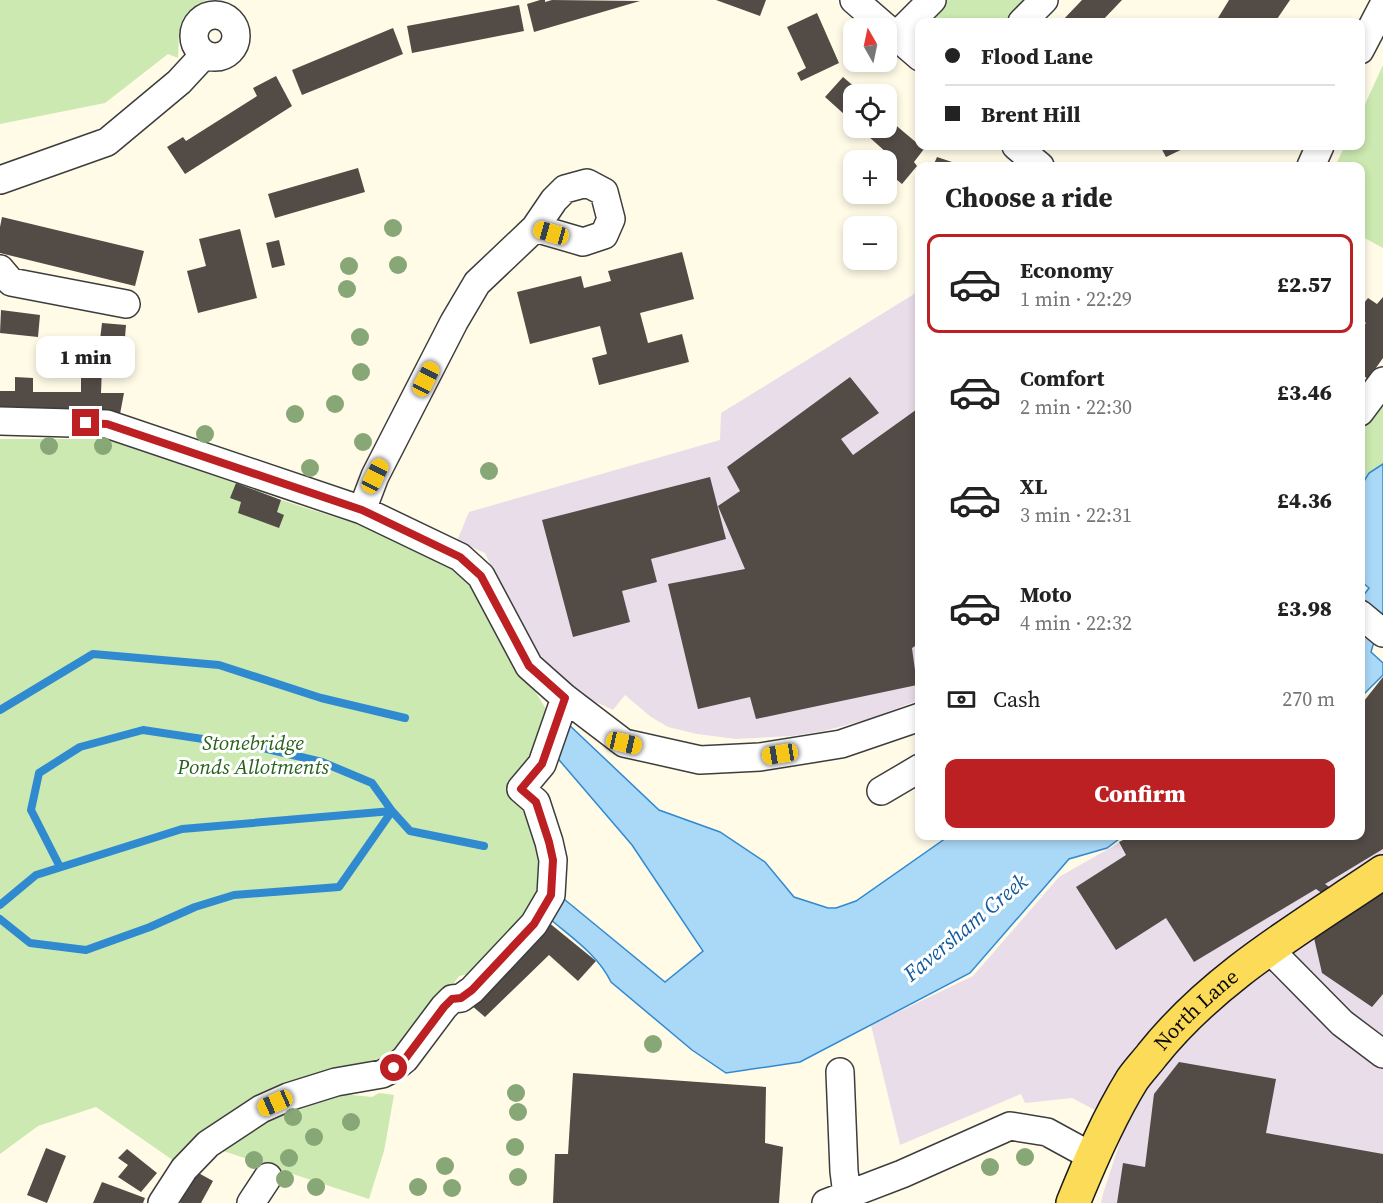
<!DOCTYPE html>
<meta charset="utf-8">
<style>
body{margin:0;font-family:"Source Serif 4",serif;background:#f2f2f2;color:#222;height:100vh;display:flex;flex-direction:column;font-size:22px;white-space:nowrap}
*{box-sizing:border-box;margin:0}
p{font-size:20px;color:#767676}
.icon{flex:none;width:33px;height:33px;fill:none;stroke:currentColor;stroke-width:2;stroke-linecap:round;stroke-linejoin:round}
.map{position:relative;flex:1;overflow:hidden}
.details{position:absolute;left:915px;top:162px;width:450px;height:678px;display:flex;flex-direction:column;background:#fff;border-radius:12px;box-shadow:0 3px 9px #0003}
.details>*{flex:none}
.hud{position:absolute;left:915px;top:18px;width:450px;height:132px;border-radius:12px;box-shadow:0 3px 9px #0003;display:grid;align-content:center;height:132px;padding:0 30px;background:#fff}
.needle{width:39px;rotate:351deg}
.tools{position:absolute;left:843px;top:18px;display:grid;gap:12px}
.tools a{display:grid;place-items:center;width:54px;height:54px;border-radius:12px;background:#fff;box-shadow:0 3px 9px #0003;font-size:30px}
.end{position:absolute;width:27px;height:27px;margin:-14px;border:8px solid #bc2022;background:#fff;box-shadow:0 0 0 3px #fff}
.from{border-radius:50%}
.bubble{position:absolute;height:42px;border-radius:12px;background:#fff;box-shadow:0 3px 9px #0003;font-size:20px;font-weight:800;line-height:42px;text-align:center}
.car{position:absolute;width:18px;height:36px;margin:-18px -9px;border-radius:8px;box-shadow:0 0 4px 2px #0007;background:linear-gradient(#f5c518 24%,#345 0 40%,#f5c518 0 76%,#345 0 86%,#f5c518 0)}
.hud b{display:flex;align-items:center;gap:21px;height:57px;font-size:22px}
.hud b+b{border-top:2px solid #e0e0e0}
.hud i{width:15px;height:15px;background:#222}
ul{padding:0;list-style:none}
li{display:flex;align-items:center;gap:18px;height:99px;margin:0 12px 9px;padding:0 18px;border:3px solid transparent;border-radius:12px}
li div{flex:1}
li b{display:block;font-size:22px}
li em{font-style:normal;font-weight:800}
li.selected{border-color:#bc2022}
li>.icon{width:54px;height:54px;stroke-width:1.5}
h2{padding:0 30px;font-size:27px;line-height:72px}
.pay{display:flex;align-items:center;gap:15px;height:66px;padding:0 30px;font-size:22px}
.pay p{margin-inline-start:auto}
.cta{display:flex;gap:12px;margin-top:auto;padding:12px 30px}
.cta a{flex:1;height:69px;border-radius:12px;background:#bc2022;color:#fff;font-size:24px;font-weight:800;line-height:69px;text-align:center}
.map>svg:first-child{display:block}
</style>
<div class="map">
<svg width="1383" height="1203" viewBox="0 0 1383 1203">
<rect width="100%" height="100%" fill="#fffbe7"/>
<!-- industrial -->
<path fill="#e9ddea" d="M919,291V700L869,719L824,731L791,736L736,739L697,734L668,727L651,717L625,695L613,710L583,696L543,660L519,625L485,553L457,541L469,512L720,440L721,413Z
M1383,677V1203H1101L1103,1194L1125,1126L1072,1098L1025,1103L1021,1094L900,1145L871,1025L973,976L1059,877L1131,836H1360L1361,706Z"/>
<!-- green -->
<path fill="#cce9b1" d="M0,0H207C175,15 180,26 178,58L168,54L105,103L0,124Z
M932,0H1044L1022,22H920L919,57L896,36Z
M1383,65V248L1361,236L1360,166H1335L1345,146H1360L1361,113Z
M1383,403V464L1369,473L1361,486L1360,433Z
M0,439H114L281,500L363,526L464,575L549,714L536,754L507,782L509,795L532,821L544,867V904L469,974L459,976C442,1000 407,1046 381,1058L278,1088L209,1126L177,1163L96,1107L38,1126L0,1154Z
M379,1093L394,1095L384,1151L369,1199L214,1148L238,1142L269,1117L343,1094L372,1097Z"/>
<!-- water -->
<path fill="#aad8f7" stroke="#308ad0" stroke-width="1.5" d="M1383,464V632L1373,645L1371,652L1383,663V675L1361,697L1360,600L1369,588L1361,581V486L1369,473Z
M566,722L659,810L720,832L765,862L794,897L828,908H836L856,901L949,836H1123L1107,848L1069,859L970,973L800,1062L726,1073L692,1050L611,982C598,955 572,938 550,919L564,899L665,982L703,951L632,845L554,754Z"/>
<g fill="none" stroke-linecap="round" stroke-linejoin="round">
<!-- stream -->
<path stroke="#308ad0" stroke-width="8" d="M0,710L93,654L219,665L321,698L405,718
M0,905L36,875L182,829L392,811L410,831L484,846
M0,919L30,943L86,950L150,927L195,907L234,895L339,887L392,811L372,783L322,762L263,748L143,730L80,747L39,773L31,810L60,867"/>
</g>
<!-- building -->
<path fill="#534b46" d="M540,0H545V2L552,0L640,1L534,32L527,4Z
M716,0H766L760,16Z
M1082,0H1122L1101,22H1061Z
M1229,0H1290L1275,22H1226L1218,18Z
M519,5L524,31L412,53L407,26Z
M817,13L839,63L801,81L797,73L806,68L787,27Z
M393,28L403,54L302,95L292,70Z
M276,76L292,106L185,174L167,147L183,137L186,141L257,96L253,88Z
M843,77L863,94H854V123L825,97Z
M886,117L924,149L914,162L917,166L902,184L886,171L896,161L859,128H886Z
M1160,146H1189L1166,157Z
M937,157L964,166H933Z
M358,168L365,192L275,218L268,194Z
M2,217L144,251L135,286L0,253V227Z
M240,229L257,298L198,313L187,271L206,266L199,239Z
M279,240L285,265L272,268L266,243Z
M682,252L694,299L640,313L648,343L682,334L689,362L599,385L592,358L607,354L600,326L530,344L517,292L581,276L584,288L611,281L608,271Z
M1383,297V358L1368,379L1360,373V330L1366,323L1360,319V308L1368,298L1377,304Z
M1,310L40,315L38,337L0,333Z
M102,323L126,325L124,350L99,348Z
M81,366L102,367L101,393H124L120,414L0,412V391H15V377L33,378V392H81Z
M850,377L879,413L841,439L853,455L920,407V643L912,648L917,685L756,719L750,697L698,709L668,584L745,569L718,506L740,491L727,467Z
M710,477L726,539L651,559L657,582L622,591L630,622L573,637L542,520Z
M236,483L281,500L277,512L284,515L279,528L238,513L241,502L230,498Z
M1383,677V849L1325,884L1355,905L1383,889V994L1372,1007L1322,973L1314,938L1345,910L1316,889L1194,962L1166,918L1116,950L1076,887L1126,855L1119,842L1131,836H1360V706Z
M548,922L596,961L578,981L549,955L485,1017L471,1005Z
M1179,1062L1276,1079L1266,1133L1383,1154V1203H1117L1123,1163L1145,1167L1154,1094Z
M573,1073L766,1087L765,1143L783,1147L779,1203H553L555,1154H568Z
M46,1148L66,1156L47,1203L27,1195Z
M127,1149L157,1173L141,1192L118,1177L128,1165L118,1158Z
M193,1170L213,1181L201,1203H181L176,1200Z
M102,1182L145,1198L143,1203H93Z"/>
<g fill="none" stroke-linecap="round" stroke-linejoin="round">
<defs>
<path id="minor" d="M854,0L920,57
M194 36a21 21 0 1 1 42 0a21 21 0 1 1-42 0Z
M1022,22L1044,0
M896,36L932,0
M1360,50L1383,6
M1016,146L1040,166
M1311,166L1320,146
M0,180L107,142L179,82L204,55
M0,269L11,282L126,304
M1360,412L1383,381
M0,421L107,424L362,510L460,557L481,576L529,666L565,698L624,743L700,760L760,757L841,744L920,717
M362,510L375,476L454,322L477,283L535,228L554,200L565,189L587,183L604,192L611,219L604,235L583,242L535,228
M1360,614L1383,633
M881,791L920,768
M1269,949L1342,1023L1383,1054
M840,1072L844,1171L847,1195
M162,1203L184,1169L208,1144L261,1109L288,1097L336,1082L382,1074L394,1068L405,1059L444,1007L452,999L461,998L472,990L534,924L551,895L553,860L549,842L536,802L521,789L542,764L565,698
M251,1203L268,1177
M826,1203L902,1174L1010,1126L1047,1132L1091,1156"/>
<g id="major">
<path id="s1" d="M1073,1203C1090,1161 1108,1119 1132,1080C1138,1071 1146,1063 1152,1055C1214,977 1302,927 1383,872"/>
</g>
</defs>
<!-- minor casing -->
<use href="#minor" stroke="#3d3d3d" stroke-width="30"/>
<!-- major casing -->
<use href="#major" stroke="#1b1b1b" stroke-width="36"/>
<!-- minor -->
<use href="#minor" stroke="#fff" stroke-width="27"/>
<!-- major -->
<use href="#major" stroke="#fcdb59" stroke-width="33"/>
</g>
<!-- trees -->
<g fill="#88a776">
<circle cx="393" cy="228" r="9"/>
<circle cx="398" cy="265" r="9"/>
<circle cx="349" cy="266" r="9"/>
<circle cx="347" cy="289" r="9"/>
<circle cx="360" cy="337" r="9"/>
<circle cx="361" cy="372" r="9"/>
<circle cx="335" cy="404" r="9"/>
<circle cx="295" cy="414" r="9"/>
<circle cx="205" cy="434" r="9"/>
<circle cx="363" cy="442" r="9"/>
<circle cx="49" cy="446" r="9"/>
<circle cx="103" cy="446" r="9"/>
<circle cx="310" cy="468" r="9"/>
<circle cx="489" cy="471" r="9"/>
<circle cx="653" cy="1044" r="9"/>
<circle cx="516" cy="1093" r="9"/>
<circle cx="518" cy="1112" r="9"/>
<circle cx="293" cy="1117" r="9"/>
<circle cx="351" cy="1122" r="9"/>
<circle cx="314" cy="1137" r="9"/>
<circle cx="515" cy="1147" r="9"/>
<circle cx="1025" cy="1157" r="9"/>
<circle cx="289" cy="1158" r="9"/>
<circle cx="254" cy="1160" r="9"/>
<circle cx="445" cy="1166" r="9"/>
<circle cx="990" cy="1167" r="9"/>
<circle cx="518" cy="1177" r="9"/>
<circle cx="285" cy="1179" r="9"/>
<circle cx="316" cy="1187" r="9"/>
<circle cx="418" cy="1187" r="9"/>
<circle cx="452" cy="1188" r="9"/>
</g>
<g fill="none" stroke-linecap="round" stroke-linejoin="round">
<!-- route -->
<path stroke="#bc2022" stroke-width="8" d="M86,423L107,424L362,510L460,557L481,576L529,666L565,698L542,764L521,789L536,802L549,842L553,860L551,895L534,924L472,990L461,998L452,999L444,1007L405,1059L394,1068"/>
</g>
<g text-anchor="middle" stroke-width="6" stroke-linejoin="round" paint-order="stroke">
<!-- park labels -->
<g font-size="21" font-style="italic" fill="#26621a" stroke="#fff">
<text x="253" y="750">Stonebridge<tspan x="253" dy="24">Ponds Allotments</tspan></text>
</g>
<!-- street labels -->
<g font-size="21" fill="#0a0a0a" stroke="#fff">
<text dy="7" stroke="none"><textPath href="#s1" startOffset="232">North Lane</textPath></text>
</g>
<!-- water labels -->
<g font-size="22" font-style="italic" fill="#125b9d" stroke="#fff">
<text transform="translate(965 927) rotate(-40)" y="8">Faversham Creek</text>
</g>
</g>
</svg>
<div class="tools">
<a><svg class="needle" viewBox="-14 -14 28 28"><path d="M0-13l5 13h-10z" fill="#e53935"/><path d="M0 13l5-13h-10z" fill="#767676"/></svg></a>
<a><svg class="icon" aria-label="locate" viewBox="0 0 24 24"><circle cx="12" cy="12" r="6"/><path d="M12 2v4M12 18v4M2 12h4M18 12h4"/></svg></a>
<a>+</a>
<a>−</a>
</div>
<i class="end from" style="left:394px;top:1068px"></i>
<i class="end" style="left:86px;top:423px"></i>
<div class="bubble" style="left:36px;top:336px;width:99px">1 min</div>
<i class="car" style="left:551px;top:233px;rotate:286deg"></i>
<i class="car" style="left:426px;top:379px;rotate:27deg"></i>
<i class="car" style="left:375px;top:476px;rotate:27deg"></i>
<i class="car" style="left:624px;top:743px;rotate:103deg"></i>
<i class="car" style="left:780px;top:754px;rotate:261deg"></i>
<i class="car" style="left:275px;top:1103px;rotate:246deg"></i>
<div class="hud">
<b><i class="from"></i>Flood Lane</b>
<b><i></i>Brent Hill</b>
</div>
<section class="details">
<h2>Choose a ride</h2>
<ul>
<li class="selected"><svg class="icon" aria-label="car" viewBox="0 0 24 24"><path d="M5 17H2v-5l4-1 3-4h7l3 4 3 1v5h-3M9 17h6M6 11h13"/><circle cx="7" cy="17" r="2"/><circle cx="17" cy="17" r="2"/></svg><div><b>Economy</b><p>1 min · 22:29</p></div><em>£2.57</em></li>
<li><svg class="icon" aria-label="car" viewBox="0 0 24 24"><path d="M5 17H2v-5l4-1 3-4h7l3 4 3 1v5h-3M9 17h6M6 11h13"/><circle cx="7" cy="17" r="2"/><circle cx="17" cy="17" r="2"/></svg><div><b>Comfort</b><p>2 min · 22:30</p></div><em>£3.46</em></li>
<li><svg class="icon" aria-label="car" viewBox="0 0 24 24"><path d="M5 17H2v-5l4-1 3-4h7l3 4 3 1v5h-3M9 17h6M6 11h13"/><circle cx="7" cy="17" r="2"/><circle cx="17" cy="17" r="2"/></svg><div><b>XL</b><p>3 min · 22:31</p></div><em>£4.36</em></li>
<li><svg class="icon" aria-label="car" viewBox="0 0 24 24"><path d="M5 17H2v-5l4-1 3-4h7l3 4 3 1v5h-3M9 17h6M6 11h13"/><circle cx="7" cy="17" r="2"/><circle cx="17" cy="17" r="2"/></svg><div><b>Moto</b><p>4 min · 22:32</p></div><em>£3.98</em></li>
</ul>
<div class="pay"><svg class="icon" aria-label="cash" viewBox="0 0 24 24"><path d="M3 7h18v10H3z"/><circle cx="12" cy="12" r="2"/></svg>Cash<p>270 m</p></div>
<div class="cta"><a>Confirm</a></div>
</section>
</div>
